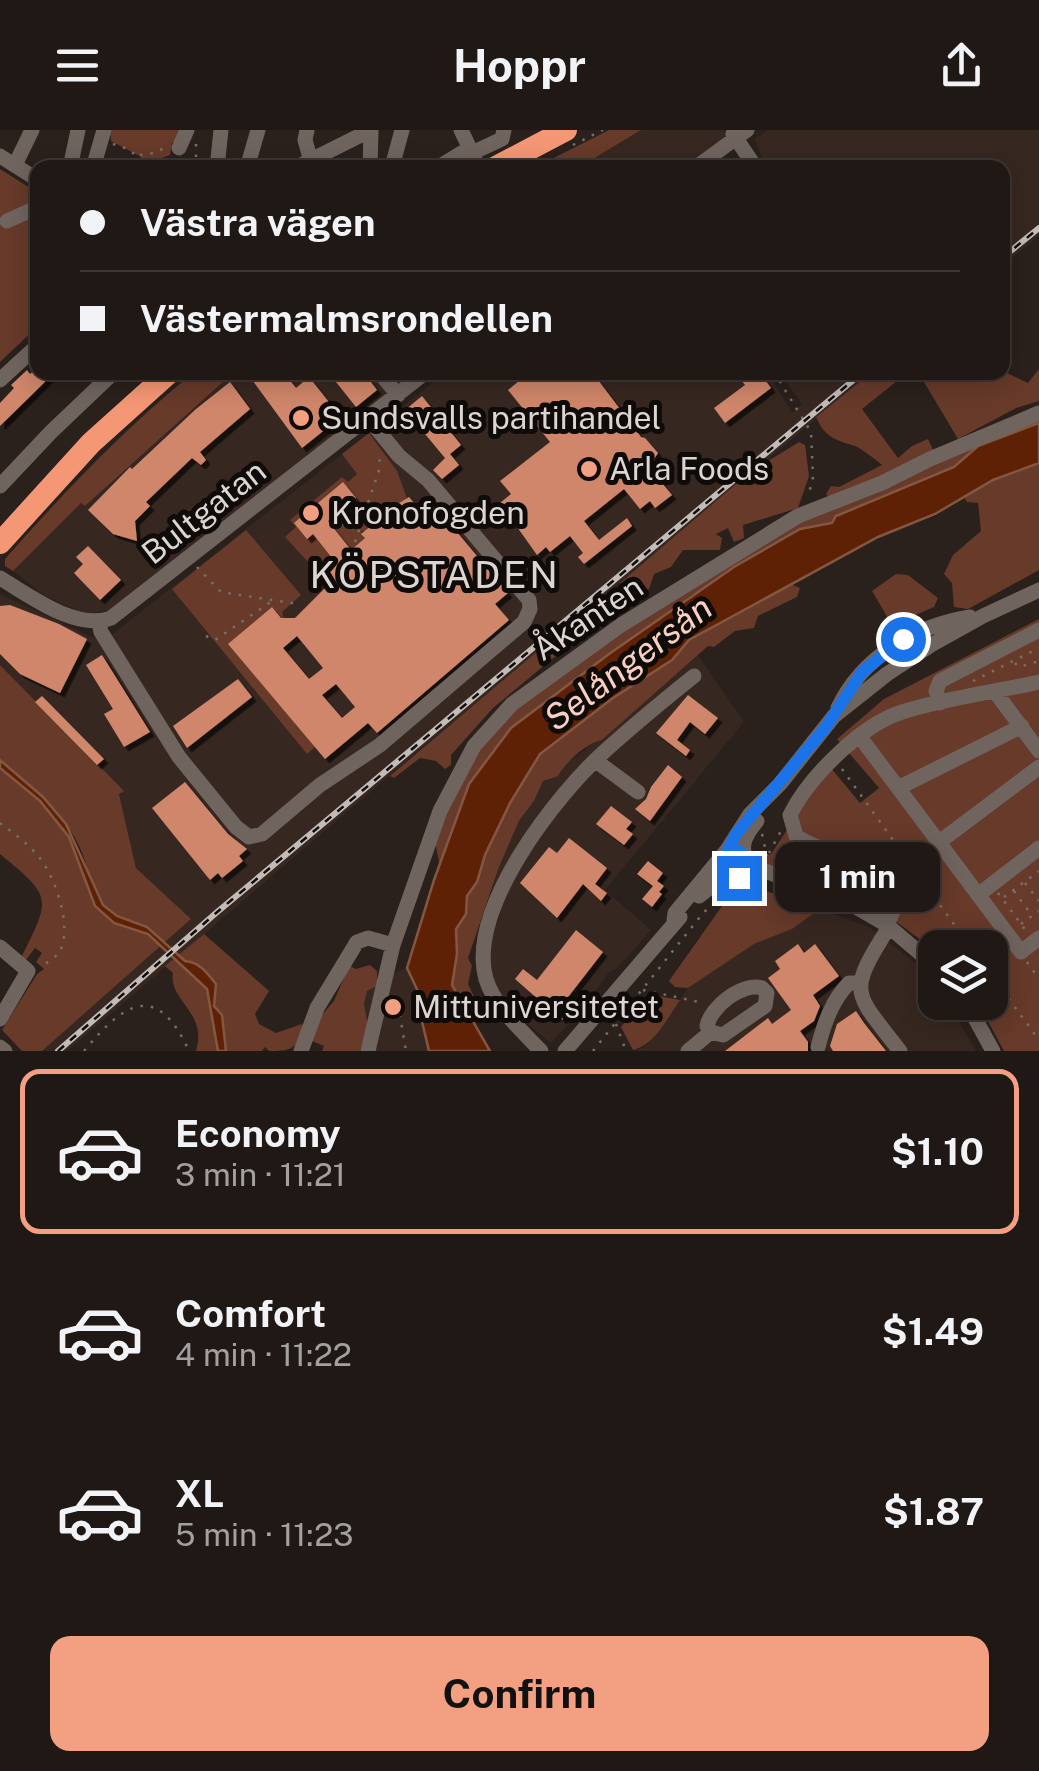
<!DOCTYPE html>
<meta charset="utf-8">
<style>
body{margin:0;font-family:"Public Sans",sans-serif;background:#28211e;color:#f1f3f6;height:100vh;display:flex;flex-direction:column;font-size:38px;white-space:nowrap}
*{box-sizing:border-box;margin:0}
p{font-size:32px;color:#a2a0a0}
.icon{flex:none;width:55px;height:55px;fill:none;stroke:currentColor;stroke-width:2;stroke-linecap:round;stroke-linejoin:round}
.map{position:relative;height:921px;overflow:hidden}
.side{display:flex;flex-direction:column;background:#201815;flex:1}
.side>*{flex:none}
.banner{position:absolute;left:30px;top:30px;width:980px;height:220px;border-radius:20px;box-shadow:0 5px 25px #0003,0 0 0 2px #3d3734;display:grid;align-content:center;height:220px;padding:0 50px;background:#201815}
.buttons{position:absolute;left:918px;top:800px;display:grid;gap:20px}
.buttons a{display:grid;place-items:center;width:90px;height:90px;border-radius:20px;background:#201815;box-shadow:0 5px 25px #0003,0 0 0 2px #3d3734;font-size:50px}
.end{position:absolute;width:45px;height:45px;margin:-22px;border:12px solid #1a73e8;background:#fff;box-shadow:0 0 0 5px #fff}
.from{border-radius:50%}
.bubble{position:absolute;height:70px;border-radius:20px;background:#201815;box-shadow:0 5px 25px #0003,0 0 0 2px #3d3734;font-size:32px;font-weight:700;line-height:70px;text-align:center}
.banner b{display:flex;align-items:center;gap:35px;height:95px;font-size:38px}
.banner b+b{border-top:2px solid #3d3734}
.banner i{width:25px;height:25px;background:#f1f3f6}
ul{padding:18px 0 0;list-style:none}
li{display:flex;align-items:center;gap:30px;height:165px;margin:0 20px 15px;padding:0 30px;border:5px solid transparent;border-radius:20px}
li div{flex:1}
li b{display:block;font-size:38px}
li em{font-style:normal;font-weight:700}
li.active{border-color:#f2a081}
li>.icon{width:90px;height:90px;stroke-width:1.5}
.action{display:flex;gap:20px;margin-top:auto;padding:20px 50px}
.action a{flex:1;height:115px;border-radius:20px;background:#f2a081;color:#111;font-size:40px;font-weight:700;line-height:115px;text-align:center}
header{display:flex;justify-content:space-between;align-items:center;height:130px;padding:0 50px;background:#201815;font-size:45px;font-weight:700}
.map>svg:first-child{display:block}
</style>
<header><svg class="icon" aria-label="menu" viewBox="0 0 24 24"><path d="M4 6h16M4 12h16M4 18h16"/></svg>Hoppr<svg class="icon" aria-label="share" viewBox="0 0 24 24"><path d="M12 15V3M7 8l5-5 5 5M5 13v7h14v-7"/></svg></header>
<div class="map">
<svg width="1039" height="921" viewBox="0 0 1039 921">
<defs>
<filter id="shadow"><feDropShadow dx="4.5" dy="4.5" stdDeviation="0" flood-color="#0009"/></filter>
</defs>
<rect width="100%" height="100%" fill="#2a201c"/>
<!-- built -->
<path fill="#372721" d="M641,0H736L684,37L580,38Z
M768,0H1039V106L1003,135L1002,38L765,37L755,9Z
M233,243H412L111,480L86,484L45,466L13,441L82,372L86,375Z
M445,243H768L792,283L802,274L780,243H871L436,606L67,921H42L191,789L136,738L119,663L0,535V464L94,508L109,507Z
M698,525L744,592L605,760L651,800L617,838L609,842L583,879L551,913L523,890L497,860L490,843L488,820L501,782L488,774L499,737L519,691L534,671L543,650L558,646L566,632L574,629L594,612L602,610Z
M820,779L869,797L932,846L935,872L948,873L976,921H633L643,918L656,904L688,858L754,814L792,799Z
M407,838L422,870L420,883L429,921H347L370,850Z"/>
<!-- green -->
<path fill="#673a2a" d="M110,0H185L180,10L172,13L170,25L151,32L111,11Z
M609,0H641L580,37H536Z
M0,39L38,63L37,197L0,232Z
M1003,236L1009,244L1028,253L1039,239V271L1016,278L958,309L924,252L907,243L862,279L898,328L912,316L928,309L934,322L830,369L826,364L831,356L839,357L882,335C879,332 859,317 855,316C836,310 825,308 816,287L871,243L1002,242Z
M193,243H233L85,376L81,373L13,441L5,436V429C64,362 124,299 193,243Z
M1039,286V293L978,316L954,337L836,386L833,393L800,399L734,437L718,451L691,465L615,522L609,524L511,598L469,654L440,736L435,713L449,676L478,621L505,587L612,507L798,389Z
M369,303L397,341L407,368L365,401H361L365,408L351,420L333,397L318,409L336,433L324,444L334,455L327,461L321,446L285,407L296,397L290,390L342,347L348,352L357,344L342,324Z
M799,312L805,315L809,346L798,378L743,395L744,408L734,412L728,398L716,404L722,408L720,420H683L671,437L654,444L649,459L625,466L620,453L750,342Z
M1039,333V440L968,479L954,477L952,453L944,444L953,425L981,401L978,373L967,372L964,367L993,350Z
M246,400L301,465L282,482L285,492L272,477L229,514L315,617L307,624L172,459Z
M896,444L908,445L938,468L934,477L892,495L872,461Z
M791,454L800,458L797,467L758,486L754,498L735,501L714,517L708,516L602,610C586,613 566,632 558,646L543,651L534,671L519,691L499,737L468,828L472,836L468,854L476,871L467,882L452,855L457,824L456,798L466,784L467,766L477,752L485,725L510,673L540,624L613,568L672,530L689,510Z
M602,477L616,484L598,500L552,529L493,578L451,625V635L445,639L436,631L420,628L394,648L390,646L573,491L584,483Z
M1039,489V921H1004L978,873L990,872V818H935V823C884,774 824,753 758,732L760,727L771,724L825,643L831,638L860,673L879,658L837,609L884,569Z
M0,535L124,661L119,664L136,738L191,789L42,921H22L2,900L37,844L44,839L36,832L42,823L35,818L25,831L21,828C51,767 53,768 0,724V638L40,671L69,707L95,776L114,793L147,797C77,778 101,743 68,697C49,671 24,651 0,630Z
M766,761L820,779L792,799L754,814L688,858L675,857L669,851L727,769Z
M204,804L269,861L255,884L259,894L276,903L302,894L304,902C294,920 290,921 269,921L265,917L262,921H196C208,882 168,870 173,843L165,836Z
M370,835L377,841V856L367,861L364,874L368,896L360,921H322L324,916L312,911L314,894L334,871L349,836L356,839Z
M653,865L680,870C668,887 655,915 633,920L621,897L642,870Z"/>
<!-- water -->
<path fill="#5f2105" stroke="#845742" stroke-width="2.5" d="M1039,293V333L993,350L935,384L878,407L689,510L672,530L613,568L540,624L510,673L485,725L477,752L467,766L466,784L456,799L457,824L452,855L490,921H429L420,883L422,870L407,838L434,750L469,654L511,598L609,524L734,437L800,399L832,393L836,386L954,337L978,316Z
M0,630L43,667L66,694L103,775L117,786L147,797L185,831C200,832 208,844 216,854L214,876L222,885L226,921H218L207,859L148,804L114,793L95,776L69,707L40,671L0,638Z"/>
<!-- building -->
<path fill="#cf866b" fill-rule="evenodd" filter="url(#shadow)" d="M38,237V242H55L0,296V273L14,258L11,255L27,240L30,244Z
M255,242H283L296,258L309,247L332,276L319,287L327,298L302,318L250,247Z
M328,242H363L377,260L356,277Z
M530,242H592L641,307L645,308L658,323L654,329L668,346L661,352L672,365L655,378L650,371L640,379L624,359L584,391L599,410L627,388L632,396L584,434L578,427L583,423L570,406L550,422L546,417L537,425L500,373L511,364L500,351L550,312L508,260Z
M735,242H759L771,258L725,293L714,278L745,255Z
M230,252L250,279L200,322L206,330L201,335L192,328L146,372L150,376L135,391L137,411L113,404L88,380L130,337L132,339L196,279Z
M422,266L461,315L450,324L459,335L442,349L433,340L445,328L405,280Z
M343,352L356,368L328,391L351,420L365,408L361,404L396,375L409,367L419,379L430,370L508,463L495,474L509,490L377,603L368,593L325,629L228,514L272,477L281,488H295L331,452L323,444L336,433L313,404L307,409L294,393ZM297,506L323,538L309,549L283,518ZM336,554L355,577L342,588L322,565Z
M88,416L121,450L100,470L74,443L83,434L76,427Z
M10,475L59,494L87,509L60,563L20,544L0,524V476Z
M102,525L150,602L124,617L104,584L113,579L86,535Z
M238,549L252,567L187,618L173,596Z
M688,565L718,588L705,604L690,592L677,610L690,620L686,626L656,603Z
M42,566L104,629L97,635L35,572Z
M668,635L682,647L650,691L635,679L646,669L651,657Z
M185,652L228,704L247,719L239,726L243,731L222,748L218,743L210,750L152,678Z
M611,676L632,692L626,699L633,704L624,715L596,694Z
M569,708L607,738L595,754L607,763L601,771L583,754L557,788L520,753L549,717L557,723Z
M648,731L663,743L657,751L664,756L659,762L662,764L652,777L642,769L653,756L637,744Z
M576,800L603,822L565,871L572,877L562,890L515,849L523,839L537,850Z
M798,814L804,823L815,814L839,846L813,865L820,876L814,891L800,901L808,912V921H725L768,888L772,894L791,880L768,848L780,839L775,831Z
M856,881L864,893L886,921H833L830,916L837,894Z"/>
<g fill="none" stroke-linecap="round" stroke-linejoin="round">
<!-- path -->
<path stroke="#776f6b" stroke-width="2.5" stroke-dasharray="2.5 8" stroke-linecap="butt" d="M113,14L125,18L149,33
M196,14V38
M573,15L603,0
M140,25L155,23L169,15
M774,242L811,302L813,347L808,367
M332,390L359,400
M355,412L379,340L380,322
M197,437L221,462L298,474
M206,506L215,510L275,469
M1015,533L1019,537L1039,531
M973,551L1039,518
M842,639L971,818
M0,693C15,704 31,716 42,731C56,751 70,792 62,816C59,827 48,832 39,837
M762,704L767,726
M769,723L782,699
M1025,753L1039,771
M1014,761L1032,786
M998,763L1026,801
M1004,767L1039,741
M1021,794L1039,781
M1027,832L1039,849
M990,843L1039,910
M643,860L704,873
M393,865L398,874L406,921
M616,894L626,921
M84,921C123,874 156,849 189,921
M593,921L704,782L728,763"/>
<!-- minor -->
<path stroke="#70645f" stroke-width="15" d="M307,0L305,10L312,35
M461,0L479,38
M733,4L756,38
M179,18L187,0
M472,23L502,9L504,0
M0,26L38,50
M15,35L32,0
M392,37L402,0
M70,38L78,0
M93,38L104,0
M217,38L221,0
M247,38L258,0
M295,38L371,0L370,38
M437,38L470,18
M695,38L747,0
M7,91L38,77
M379,242L398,265
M0,250L38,215
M0,356L51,302L114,242
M0,448C30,466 76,501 111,488L426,242
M99,493L101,502L179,627L236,697L249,707L262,704L320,655L380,615L524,492L530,479L529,470L428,350L399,326L368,288
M996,563L1039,621
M940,573L936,561L940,551L1039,500
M838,578C862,527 915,496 970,487
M860,607L1021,822L1039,808
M596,631L638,662
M898,658L1022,596
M938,713L1039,637
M747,734L849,773L887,795L935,836
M723,747L736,750C754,738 741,729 744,713C746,704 752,697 757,691
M978,765L1039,718
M699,766L723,747
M674,790L675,783L727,720L750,684L780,654L834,586L887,544L931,515L983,486L1039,460
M887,795L899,768C893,729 823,727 796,706L790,685C809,647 861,595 902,582C946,568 994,562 1039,552
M889,797C846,865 854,861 900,921
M0,817L28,841L0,889
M966,872L993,921
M0,917L5,921
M818,917C824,894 832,870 849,853H860
M301,921L317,878L357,812L368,808L393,815
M368,921L393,815L440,681L474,616L512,574L621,495L798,386L882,353L930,329L1039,283
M541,921C522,901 494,876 486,849C466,779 557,664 606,620C635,594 664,570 694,546
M565,921L680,787
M688,921L711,902L723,905L765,876L767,863L762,858C743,852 711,876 707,896L711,902"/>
<!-- highway -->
<path stroke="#f49774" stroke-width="22" d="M494,38L566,0
M0,413L91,313L170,242"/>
<defs>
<path id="rail" d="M1002,128L1039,98
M58,921L216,783L863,242"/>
</defs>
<!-- rail casing -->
<use href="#rail" stroke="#c2bbb8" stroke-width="6"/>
<!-- rail -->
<use href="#rail" stroke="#0f0b09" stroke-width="2.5" stroke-dasharray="8" stroke-linecap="butt"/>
</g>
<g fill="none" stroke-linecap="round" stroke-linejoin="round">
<!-- route -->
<path stroke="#1a73e8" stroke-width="12" d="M739,748L746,740V728L739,721L728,720L736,704L825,598L862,542L903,509"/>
</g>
<!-- markers -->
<g fill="#f2a081" stroke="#0f0b09" stroke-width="4">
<circle cx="301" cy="288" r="10"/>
<circle cx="589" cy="339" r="10"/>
<circle cx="311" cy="383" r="10"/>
<circle cx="393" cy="877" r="10"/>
</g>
<g text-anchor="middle" stroke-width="10" stroke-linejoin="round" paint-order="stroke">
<!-- poi labels -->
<g font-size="32" fill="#dcd5d2" stroke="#0f0b09" text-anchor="start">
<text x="321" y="299">Sundsvalls partihandel</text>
<text x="609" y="350">Arla Foods</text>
<text x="331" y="394">Kronofogden</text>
<text x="413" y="888">Mittuniversitetet</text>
</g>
<!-- street labels -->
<g font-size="32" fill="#dcd5d2" stroke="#0f0b09">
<text transform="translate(204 382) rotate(-38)" y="11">Bultgatan</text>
<text transform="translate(588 488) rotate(-34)" y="11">Åkanten</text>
</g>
<!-- water labels -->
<g font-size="35" font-style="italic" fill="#f8cfc0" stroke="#0f0b09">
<text transform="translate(628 533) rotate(-37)" y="12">Selångersån</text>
</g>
<!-- quarter labels -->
<g font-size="38" letter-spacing="2.5" fill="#dcd5d2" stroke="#0f0b09">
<text x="435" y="458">KÖPSTADEN</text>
</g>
</g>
</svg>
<div class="buttons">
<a><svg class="icon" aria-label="layers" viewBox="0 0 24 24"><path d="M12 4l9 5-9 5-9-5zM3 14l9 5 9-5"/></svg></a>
</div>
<i class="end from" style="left:903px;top:509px"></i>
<i class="end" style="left:739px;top:748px"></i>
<div class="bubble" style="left:775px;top:712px;width:165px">1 min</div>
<div class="banner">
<b><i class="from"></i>Västra vägen</b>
<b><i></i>Västermalmsrondellen</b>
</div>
</div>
<section class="side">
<ul>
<li class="active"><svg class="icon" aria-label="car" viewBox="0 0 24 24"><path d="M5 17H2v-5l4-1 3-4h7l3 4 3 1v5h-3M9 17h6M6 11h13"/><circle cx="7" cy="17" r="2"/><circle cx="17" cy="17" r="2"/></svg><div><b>Economy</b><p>3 min · 11:21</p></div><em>$1.10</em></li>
<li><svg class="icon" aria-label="car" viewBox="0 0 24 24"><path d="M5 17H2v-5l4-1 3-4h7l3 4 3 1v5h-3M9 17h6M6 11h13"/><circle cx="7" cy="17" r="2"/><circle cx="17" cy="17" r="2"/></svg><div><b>Comfort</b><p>4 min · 11:22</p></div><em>$1.49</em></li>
<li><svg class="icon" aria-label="car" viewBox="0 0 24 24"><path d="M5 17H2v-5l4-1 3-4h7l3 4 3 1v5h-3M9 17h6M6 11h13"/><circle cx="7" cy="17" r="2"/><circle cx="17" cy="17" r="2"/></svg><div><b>XL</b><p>5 min · 11:23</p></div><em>$1.87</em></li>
</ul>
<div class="action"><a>Confirm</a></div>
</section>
